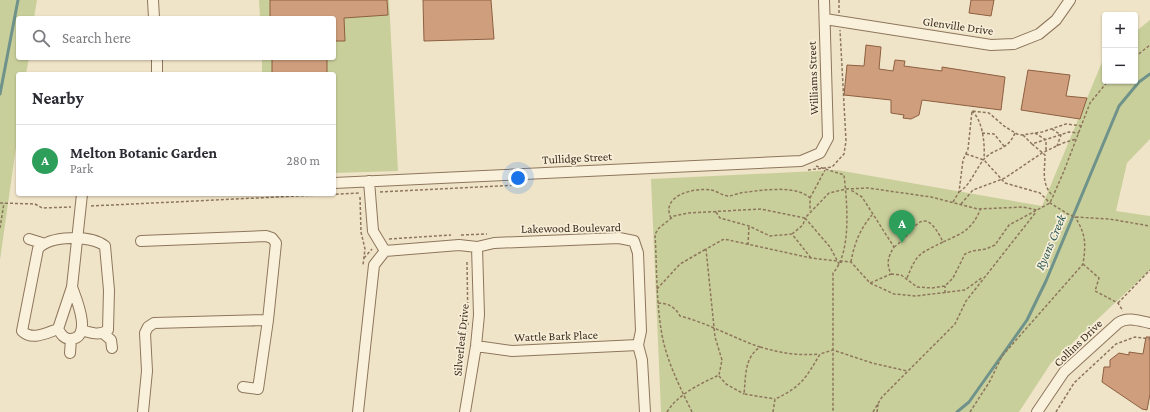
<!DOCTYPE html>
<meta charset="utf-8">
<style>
body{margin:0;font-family:"Crimson Pro",serif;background:#f2f2f3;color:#2b2b33}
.controls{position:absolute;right:12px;top:12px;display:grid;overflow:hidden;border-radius:4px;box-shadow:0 1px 3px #0004}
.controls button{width:36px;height:36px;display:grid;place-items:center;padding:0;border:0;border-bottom:1px solid #e1e1e2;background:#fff;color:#2b2b33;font:20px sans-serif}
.you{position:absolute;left:518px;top:178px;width:14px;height:14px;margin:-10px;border:3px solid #fff;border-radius:50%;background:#1a73e8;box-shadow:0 0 0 6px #1a73e833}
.badge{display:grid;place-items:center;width:26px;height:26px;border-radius:50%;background:#db2777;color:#fff;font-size:13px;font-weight:700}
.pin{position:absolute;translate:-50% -33px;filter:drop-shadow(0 1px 2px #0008)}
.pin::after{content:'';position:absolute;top:21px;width:14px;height:12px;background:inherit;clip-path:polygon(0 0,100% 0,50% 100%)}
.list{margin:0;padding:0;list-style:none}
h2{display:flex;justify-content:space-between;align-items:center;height:52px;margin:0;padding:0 16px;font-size:17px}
h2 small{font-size:13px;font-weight:400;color:#7c7c81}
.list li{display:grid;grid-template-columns:26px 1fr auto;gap:12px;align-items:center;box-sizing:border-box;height:72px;padding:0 16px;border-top:1px solid #e1e1e2}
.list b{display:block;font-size:15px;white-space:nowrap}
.list p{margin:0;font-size:13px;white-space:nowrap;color:#7c7c81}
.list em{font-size:13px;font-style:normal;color:#7c7c81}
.icon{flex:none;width:22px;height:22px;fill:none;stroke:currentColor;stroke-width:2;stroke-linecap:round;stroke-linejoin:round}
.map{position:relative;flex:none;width:1150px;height:412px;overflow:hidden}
.search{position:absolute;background:#fff;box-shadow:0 1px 3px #0004;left:16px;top:16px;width:320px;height:44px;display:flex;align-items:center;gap:10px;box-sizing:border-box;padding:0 14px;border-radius:4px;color:#7c7c81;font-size:15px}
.panel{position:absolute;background:#fff;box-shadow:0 1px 3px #0004;left:16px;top:72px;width:320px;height:124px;border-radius:4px}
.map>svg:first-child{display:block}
.green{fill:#c9cf9b}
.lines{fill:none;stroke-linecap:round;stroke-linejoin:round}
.stream{stroke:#6f938a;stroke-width:3}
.building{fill:#cf9f7d;stroke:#8d5f41}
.minor-casing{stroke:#8d765c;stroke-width:12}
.path{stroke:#8d765c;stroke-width:1.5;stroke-dasharray:3 2;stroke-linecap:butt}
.minor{stroke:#faf1dc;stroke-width:10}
.labels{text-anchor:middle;stroke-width:3.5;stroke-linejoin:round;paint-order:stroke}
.street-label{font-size:12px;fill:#3d2e20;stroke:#f7eed8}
.water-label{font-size:13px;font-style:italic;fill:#2f5d5a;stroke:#f7eed8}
</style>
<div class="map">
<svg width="1150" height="412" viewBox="0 0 1150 412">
<rect width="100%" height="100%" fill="#f0e4c8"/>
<path class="green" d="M0 0H37L34 18H18V58H29L26 74H18V133L0 260Z
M259 0H389L398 171 334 173V74H262V58H334V18H260Z
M1150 20V139L1127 163 1116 211 1150 216V270L1051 363 1019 412H661L651 179 837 170 1042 206 1105 55V81H1135V32Z"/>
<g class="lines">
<path class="stream" d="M0 94 18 0
M957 412 969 402 1027 320 1046 281 1119 106 1139 82 1150 74"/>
</g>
<path class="building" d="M270 0H387L388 15 344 18 345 41H334V18H270Z
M423 0H491L494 39 424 41Z
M971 0H994L991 16 969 13Z
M866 45 881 47 879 69 893 71 895 60 905 61 904 66 942 71V67L1005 77 1001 110 922 100 919 115 911 119 903 118 904 115 891 113V100L844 95 847 65 864 66Z
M272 58H327V74H272Z
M1028 70 1070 75 1066 96 1087 98 1080 119 1021 110Z
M1146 337H1150V394L1147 410 1142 409 1102 382 1104 367H1110V360L1119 353 1129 355V352L1143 354Z"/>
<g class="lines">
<g class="minor-casing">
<path id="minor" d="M153 0 154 18
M825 19 991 45 1014 44 1039 34 1056 20 1070 0
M157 58V74
M369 181 373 231 385 251
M334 183 801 161 820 153 828 138 824 0
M29 239 42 243
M141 241 266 236 272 238 276 243 268 320 154 323 148 327 145 333 147 371 143 412
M72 287C76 298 94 340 69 339 63 338 61 334 58 329L72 287 82 194
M58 329C46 333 32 341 22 331L38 249C50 235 91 235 105 246L109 290 108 330C100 336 91 333 82 330
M103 333 111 340 112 348
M476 346 512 351 638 345
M70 353 71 339
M243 387 258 389 268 320
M358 412 374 265 385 251 459 245 477 247 494 243 619 238 634 241 638 253 641 331 638 345 642 360 645 412
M465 412 476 346 479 315 477 247
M1037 412 1064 372 1118 323C1127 316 1140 321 1150 323"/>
</g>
<path class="path" d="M839 0V13
M1135 57 1150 45
M972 111C983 121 985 144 984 158
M1052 129 1061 135 1057 146
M982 133 994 134 1004 146
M1035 133 1046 140V151
M1023 135 1032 144 1069 132 1079 133
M1032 144 1045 155C1045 170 1041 183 1052 195
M966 154 984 160 1005 183 1040 193 1050 203 1068 214 1075 217 1109 219 1150 226
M816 166 844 175C847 202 852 252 833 273V412
M808 170 832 167 844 154 846 141 840 30
M380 192 518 185
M959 192C972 184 976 167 986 157 996 148 1008 150 1015 133
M360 197 361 232 365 249 363 265
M810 198 825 170
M953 202 959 192 963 160 968 149 972 111 989 113 1004 126 1017 134 1022 135 1042 132 1066 124 1082 126
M0 203 35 204 42 208 71 207
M961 204 973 190 1005 178 1042 153 1063 143 1076 139
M91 206 360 193
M716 212 720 218 749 226 770 236 792 234 811 258
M671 218C660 196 694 187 711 190 717 191 723 196 729 196 735 195 741 192 747 192 765 190 796 185 810 198V211
M805 218 830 247 839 264
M0 228 4 203
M792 234 803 225 805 218
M461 235 487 234
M389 239 451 235
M748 245 749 226
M894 247C915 233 922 199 943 242 963 233 972 230 981 208
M364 258 372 249
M467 262 468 327
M851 262C854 244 860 229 872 215
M841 263 842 261 851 262 870 283 891 274C886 263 888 257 894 247L862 197 851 190
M1083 264 1099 278 1095 291 1118 303 1123 311
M891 274 901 275 917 287 932 288 945 286 953 278 965 254 972 251 986 249 995 245 1009 225 1050 203 1064 171 1090 103 1108 81
M907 278C917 253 919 254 943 242
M870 283 894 294 916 296 965 290 983 277
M657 289 680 264 706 249
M945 293V286
M658 303C668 303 675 307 680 316 708 323 733 338 760 347 744 358 746 376 744 394L775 399
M1118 303 1150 270
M760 347C781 353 798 356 819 354
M464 352 467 327
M719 376 726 384 744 394
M667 412C678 394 700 384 719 375L722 360 715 337 706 249 724 239 811 258 837 261
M692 412C680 387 667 362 662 335 656 302 657 267 655 234L659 228 674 216 688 213 761 209 805 218 829 193 846 189 868 188 931 197 978 209 1023 207 1037 210
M773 412 775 399C801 387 806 378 820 354L833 350 872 363 907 371
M873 412 882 397 955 324 966 301 1036 212
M877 412 878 404
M970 412 990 381 1002 356 1083 264C1086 244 1086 234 1075 217
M1056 412 1074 383 1116 344 1135 337 1150 339"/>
<use href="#minor" class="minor"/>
</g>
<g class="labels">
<g class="street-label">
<text transform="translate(958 26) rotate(8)" y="4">Glenville Drive</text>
<text transform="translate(813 78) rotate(-92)" y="4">Williams Street</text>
<text transform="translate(577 158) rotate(-3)" y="4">Tullidge Street</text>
<text transform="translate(571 228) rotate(-1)" y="4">Lakewood Boulevard</text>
<text transform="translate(556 336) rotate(-2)" y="4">Wattle Bark Place</text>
<text transform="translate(461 340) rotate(-84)" y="4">Silverleaf Drive</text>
<text transform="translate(1078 343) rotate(-44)" y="4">Collins Drive</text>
</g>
<g class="water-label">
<text transform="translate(1050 242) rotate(-67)" y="5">Ryans Creek</text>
</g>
</g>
</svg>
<div class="controls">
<button>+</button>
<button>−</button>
</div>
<div class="you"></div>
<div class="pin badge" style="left:902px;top:243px;background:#2e9e5b">A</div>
<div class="search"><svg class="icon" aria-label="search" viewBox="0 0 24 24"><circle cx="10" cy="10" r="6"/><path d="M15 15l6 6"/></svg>Search here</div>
<section class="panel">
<h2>Nearby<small></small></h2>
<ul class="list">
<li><span class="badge" style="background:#2e9e5b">A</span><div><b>Melton Botanic Garden</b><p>Park</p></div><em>280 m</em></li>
</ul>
</section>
</div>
